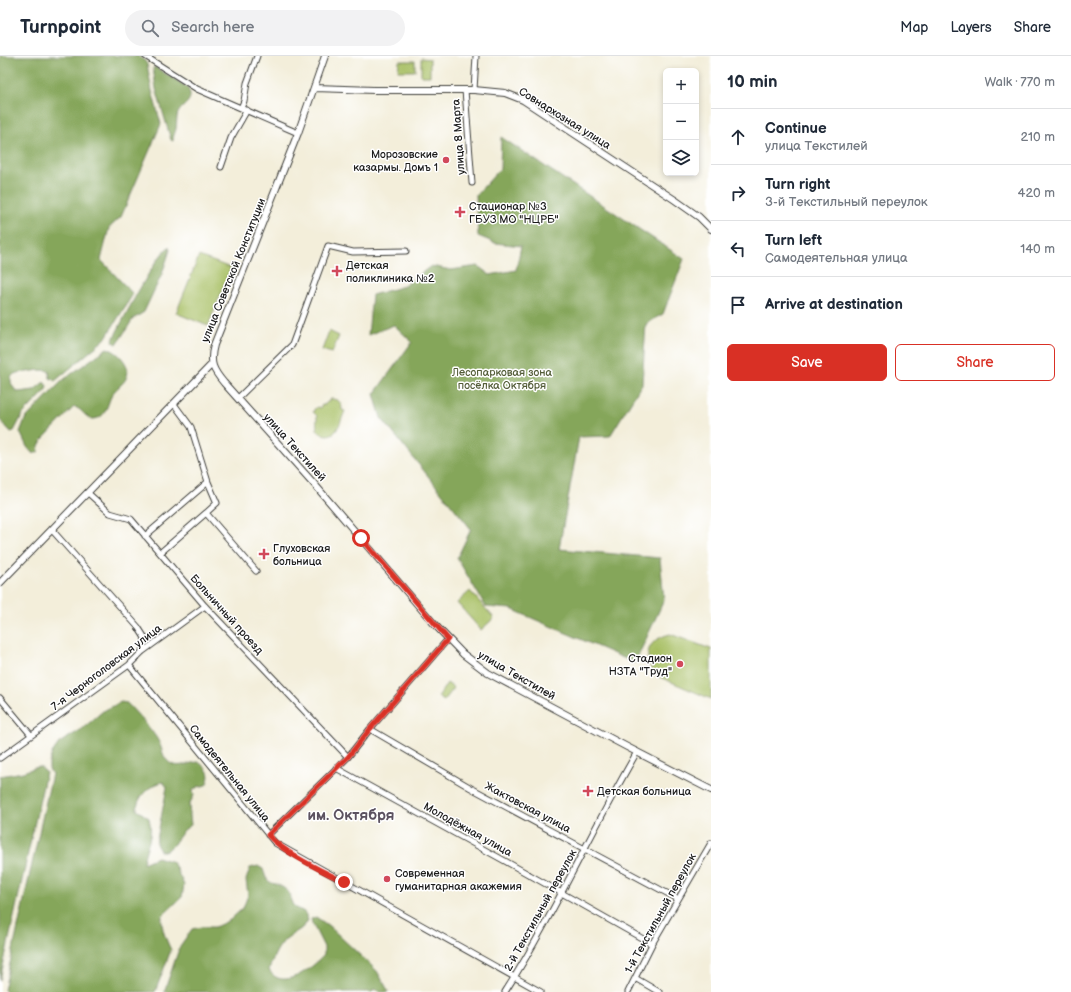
<!DOCTYPE html>
<meta charset="utf-8">
<style>
body{margin:0;font-family:"Balsamiq Sans",sans-serif;background:#f2f2f3;color:#1f2937}
.controls{position:absolute;right:12px;top:12px;display:grid;overflow:hidden;border-radius:6px;box-shadow:0 2px 6px #0003}
.controls button{width:36px;height:36px;display:grid;place-items:center;padding:0;border:0;border-bottom:1px solid #e0e1e3;background:#fff;color:#1f2937;font:20px sans-serif}
.stop{position:absolute;width:12px;height:12px;margin:-9px;border:3px solid #d93025;border-radius:50%;background:#fff}
.stop.end{background:#d93025;border-color:#fff;box-shadow:0 1px 4px #0008}
.list{margin:0;padding:0;list-style:none}
h2{display:flex;justify-content:space-between;align-items:center;height:52px;margin:0;padding:0 16px;font-size:17px}
h2 small{font-size:13px;font-weight:400;color:#747a83}
.list li{display:grid;grid-template-columns:26px 1fr auto;gap:12px;align-items:center;box-sizing:border-box;height:56px;padding:0 16px;border-top:1px solid #e0e1e3}
.list b{display:block;font-size:15px;white-space:nowrap}
.list p{margin:0;font-size:13px;white-space:nowrap;color:#747a83}
.list em{font-size:13px;font-style:normal;color:#747a83}
.actions{display:flex;gap:8px;padding:12px 16px}
.actions a{flex:1;padding:9px 0;border:1px solid #d93025;border-radius:6px;text-align:center;font-size:14px;color:#d93025}
.actions .main{background:#d93025;color:#fff}
.icon{flex:none;width:22px;height:22px;fill:none;stroke:currentColor;stroke-width:2;stroke-linecap:round;stroke-linejoin:round}
.map{position:relative;flex:none;width:711px;height:936px;overflow:hidden}
header{display:flex;align-items:center;gap:24px;box-sizing:border-box;height:56px;padding:0 20px;background:#fff;border-bottom:1px solid #e0e1e3}
header strong{font-size:19px}
nav{display:flex;gap:22px;margin-inline-start:auto;font-size:14px}
.search{width:280px;height:36px;background:#f2f2f3;display:flex;align-items:center;gap:10px;box-sizing:border-box;padding:0 14px;border-radius:22px;color:#747a83;font-size:15px}
main{display:flex}
aside{flex:1;background:#fff}
.map>svg:first-child{display:block}
.green{fill:#a7bf64;stroke:#626e40}
.forest{fill:#85a65a;stroke:#50613b}
.lines{fill:none;stroke-linecap:round;stroke-linejoin:round}
.minor-casing{stroke:#3c3c38;stroke-width:7}
.tertiary-casing{stroke:#3c3c38;stroke-width:8}
.minor{stroke:#fff;stroke-width:5}
.tertiary{stroke:#fff;stroke-width:6}
.route{stroke:#d93025;stroke-width:5}
.poi-dot{fill:#d1495b;stroke:#fff;stroke-width:1.5}
.labels{text-anchor:middle;stroke-width:3;stroke-linejoin:round;paint-order:stroke}
.street-label{font-size:11px;fill:#1c1c1c;stroke:#fff}
.poi-label{font-size:11px;fill:#1c1c1c;stroke:#fff;text-anchor:start}
.park-label{font-size:11px;fill:#545d39;stroke:#fff}
.district-label{font-size:15px;font-weight:bold;fill:#5c5261;stroke:#fff}
</style>
<header>
<strong>Turnpoint</strong>
<div class="search"><svg class="icon" aria-label="search" viewBox="0 0 24 24"><circle cx="10" cy="10" r="6"/><path d="M15 15l6 6"/></svg>Search here</div>
<nav><a>Map</a><a>Layers</a><a>Share</a></nav>
</header>
<main>
<div class="map">
<svg width="711" height="936" viewBox="0 0 711 936">
<rect width="100%" height="100%" fill="#fff"/>
<filter id="ink" filterUnits="userSpaceOnUse"><feTurbulence type="fractalNoise" baseFrequency=".025" numOctaves="2"/><feDisplacementMap in="SourceGraphic" scale="8" xChannelSelector="R" yChannelSelector="G"/><feConvolveMatrix kernelMatrix="1 2 1 2 8 2 1 2 1" color-interpolation-filters="sRGB"/></filter>
<filter id="wash" filterUnits="userSpaceOnUse"><feTurbulence type="fractalNoise" baseFrequency=".012" numOctaves="4" result="noise"/><feDisplacementMap in="SourceGraphic" scale="16" xChannelSelector="R" yChannelSelector="G"/><feGaussianBlur stdDeviation="0.9" result="paint"/><feColorMatrix in="noise" values="0 0 0 0 0 0 0 0 0 0 0 0 0 0 0 0 0 1.4 0 .05"/><feComposite in="paint" operator="in"/></filter>
<g filter="url(#wash)">
<rect width="100%" height="100%" fill="#f3eeda"/>
<path class="green" d="M421 2 430 3V20H421Z
M399 5H415V15H398Z
M199 200 231 212 208 270 176 257Z
M329 275 339 280 332 297 322 294Z
M331 343C338 343 342 346 342 354L345 355C342 362 340 369 336 375 331 381 320 380 317 373 316 369 317 365 317 360L313 356 315 352 318 351 320 352 322 349H324Z
M470 535 494 562 481 574 457 547Z
M670 578 711 593V643L655 619C642 599 647 584 670 578Z
M447 627 454 632 444 645 438 641Z"/>
<path class="forest" d="M0 0H138L144 4 147 8 152 35 161 68 121 161 109 172 101 204 133 238 105 283 55 325 50 322 49 315C40 313 35 315 27 316 24 317 20 316 17 317 6 320 12 332 18 336L34 334 44 326 47 330 45 336 23 358 14 375 11 376 0 364Z
M155 11 187 31C196 45 183 48 178 57 176 63 177 67 176 73 175 77 173 80 173 85L171 84 156 33 153 12Z
M501 81 684 203 663 258 646 268 642 328 610 380 579 381 559 493 660 502 664 544 635 607 511 553 486 551 457 502 471 473 381 362 374 338 412 286 394 269 368 279 372 239 404 230 431 210 451 214 478 210 490 219 516 214 521 190 495 187 478 180 476 139 500 113Z
M169 191 170 194 162 218 144 256 133 263 117 288 112 286C119 270 157 197 169 191Z
M107 292C117 295 131 308 127 320 125 328 115 332 112 339 107 347 107 362 94 363 85 363 82 352 74 351L42 384 39 390 38 396 33 398 27 391 20 376 25 363 63 324Z
M121 646 127 647C137 658 152 673 159 686 163 695 163 705 174 709 182 711 191 706 199 706 208 714 212 718 206 729L198 731 193 734 194 739 189 749 191 769 184 774 174 788 167 795H160L156 788 167 731 163 726C150 729 137 740 137 754L149 762C154 783 146 788 143 807L157 801 173 806 184 829 182 841 162 860C161 873 166 883 171 894L155 936H6L4 934 52 718 49 713V707L52 697 59 687 82 673 103 655Z
M40 711 46 716 0 924V720L23 716 34 712Z
M258 810 263 813C269 833 272 823 285 833 292 838 289 843 293 849 296 853 300 853 304 856 306 858 307 862 308 864 303 874 296 875 287 882 277 891 273 902 269 914 282 936 311 913 324 899V891L312 867 311 863 316 861 329 870 377 915 389 936H380L374 933 372 936H164L180 890 192 873 201 871H215L230 864 243 852 248 839 246 824 250 812Z"/>
</g>
<g filter="url(#ink)">
<g class="lines">
<g class="minor-casing">
<path id="minor" d="M145 0 197 33 298 77
M465 34 472 127
M474 34 476 0
M241 52 244 45 247 27 257 0
M221 111 231 82 247 54
M238 342 292 289 328 190 353 196 406 195
M88 437 110 457 131 463 205 550 348 701
M206 457 217 447 208 426
M52 474 138 571 145 582 142 596
M145 480 208 426 191 371 174 348
M160 497 206 457 256 515
M129 609 275 787 541 936
M0 642 31 679
M370 673 471 732 678 843
M0 702 129 609 142 596 205 550
M336 712 505 805 652 888
M268 779 348 701 370 673 448 583
M635 922 659 936
M505 936C554 859 591 775 637 696
M628 936 652 888 711 787"/>
</g>
<g class="tertiary-casing">
<path id="tertiary" d="M325 0 298 77 214 289C209 307 213 314 224 327L315 429 436 570 463 598 488 617 627 691 711 734
M315 32 374 34H474L505 37 523 44 675 144 699 161 711 173
M0 527 212 308"/>
</g>
<use href="#minor" class="minor"/>
<use href="#tertiary" class="tertiary"/>
</g>
</g>
<g class="lines" filter="url(#ink)">
<path class="route" d="M344 826C321 814 285 798 268 779L348 701 370 673 448 583 361 482"/>
</g>
<g class="poi-dot">
<circle cx="446" cy="104" r="4"/>
<path d="M458 150h4v4h4v4h-4v4h-4v-4h-4v-4h4z"/>
<path d="M335 209h4v4h4v4h-4v4h-4v-4h-4v-4h4z"/>
<path d="M262 492h4v4h4v4h-4v4h-4v-4h-4v-4h4z"/>
<circle cx="680" cy="608" r="4"/>
<path d="M586 729h4v4h4v4h-4v4h-4v-4h-4v-4h4z"/>
<circle cx="387" cy="823" r="4"/>
</g>
<g class="labels">
<g class="street-label">
<text transform="translate(565 62) rotate(32)" y="4">Совнархозная улица</text>
<text transform="translate(458 81) rotate(-94)" y="4">улица 8 Марта</text>
<text transform="translate(233 214) rotate(-68)" y="4">улица Советской Конституции</text>
<text transform="translate(295 391) rotate(48)" y="4">улица Текстилей</text>
<text transform="translate(227 558) rotate(48)" y="4">Больничный проезд</text>
<text transform="translate(106 611) rotate(-37)" y="4">7-я Черноголовская улица</text>
<text transform="translate(517 619) rotate(30)" y="4">улица Текстилей</text>
<text transform="translate(230 717) rotate(51)" y="4">Самодеятельная улица</text>
<text transform="translate(528 751) rotate(28)" y="4">Жактовская улица</text>
<text transform="translate(468 773) rotate(29)" y="4">Молодёжная улица</text>
<text transform="translate(540 854) rotate(-61)" y="4">2-й Текстильный переулок</text>
<text transform="translate(660 857) rotate(-61)" y="4">1-й Текстильный переулок</text>
</g>
<g class="poi-label">
<text x="438" y="102" text-anchor="end">Морозовские<tspan x="438" dy="13">казармы. Домъ 1</tspan></text>
<text x="469" y="154">Стационар №3<tspan x="469" dy="13">ГБУЗ МО "НЦРБ"</tspan></text>
<text x="346" y="213">Детская<tspan x="346" dy="13">поликлиника №2</tspan></text>
<text x="273" y="496">Глуховская<tspan x="273" dy="13">больница</tspan></text>
<text x="672" y="606" text-anchor="end">Стадион<tspan x="672" dy="13">НЗТА "Труд"</tspan></text>
<text x="597" y="739">Детская больница</text>
<text x="395" y="821">Современная<tspan x="395" dy="13">гуманитарная акажемия</tspan></text>
</g>
<g class="park-label">
<text x="502" y="320">Лесопарковая зона<tspan x="502" dy="13">посёлка Октября</tspan></text>
</g>
<g class="district-label">
<text x="351" y="764">им. Октября</text>
</g>
</g>
</svg>
<div class="controls">
<button>+</button>
<button>−</button>
<button><svg class="icon" aria-label="layers" viewBox="0 0 24 24"><path d="M12 4l9 5-9 5-9-5zM3 14l9 5 9-5"/></svg></button>
</div>
<div class="stop" style="left:361px;top:482px"></div>
<div class="stop end" style="left:344px;top:826px"></div>
</div>
<aside>
<h2>10 min<small>Walk · 770 m</small></h2>
<ul class="list">
<li><svg class="icon" aria-label="ahead" viewBox="0 0 24 24"><path d="M12 20V5M6 11l6-6 6 6"/></svg><div><b>Continue</b><p>улица Текстилей</p></div><em>210 m</em></li>
<li><svg class="icon" aria-label="right" viewBox="0 0 24 24"><path d="M7 20v-9h11M14 6l5 5-5 5"/></svg><div><b>Turn right</b><p>3-й Текстильный переулок</p></div><em>420 m</em></li>
<li><svg class="icon" aria-label="left" viewBox="0 0 24 24"><path d="M17 20v-9H6M10 6l-5 5 5 5"/></svg><div><b>Turn left</b><p>Самодеятельная улица</p></div><em>140 m</em></li>
<li><svg class="icon" aria-label="arrive" viewBox="0 0 24 24"><path d="M6 21V4h12l-3 4 3 4H6"/></svg><div><b>Arrive at destination</b></div></li>
</ul>
<div class="actions"><a class="main">Save</a><a>Share</a></div>
</aside>
</main>
